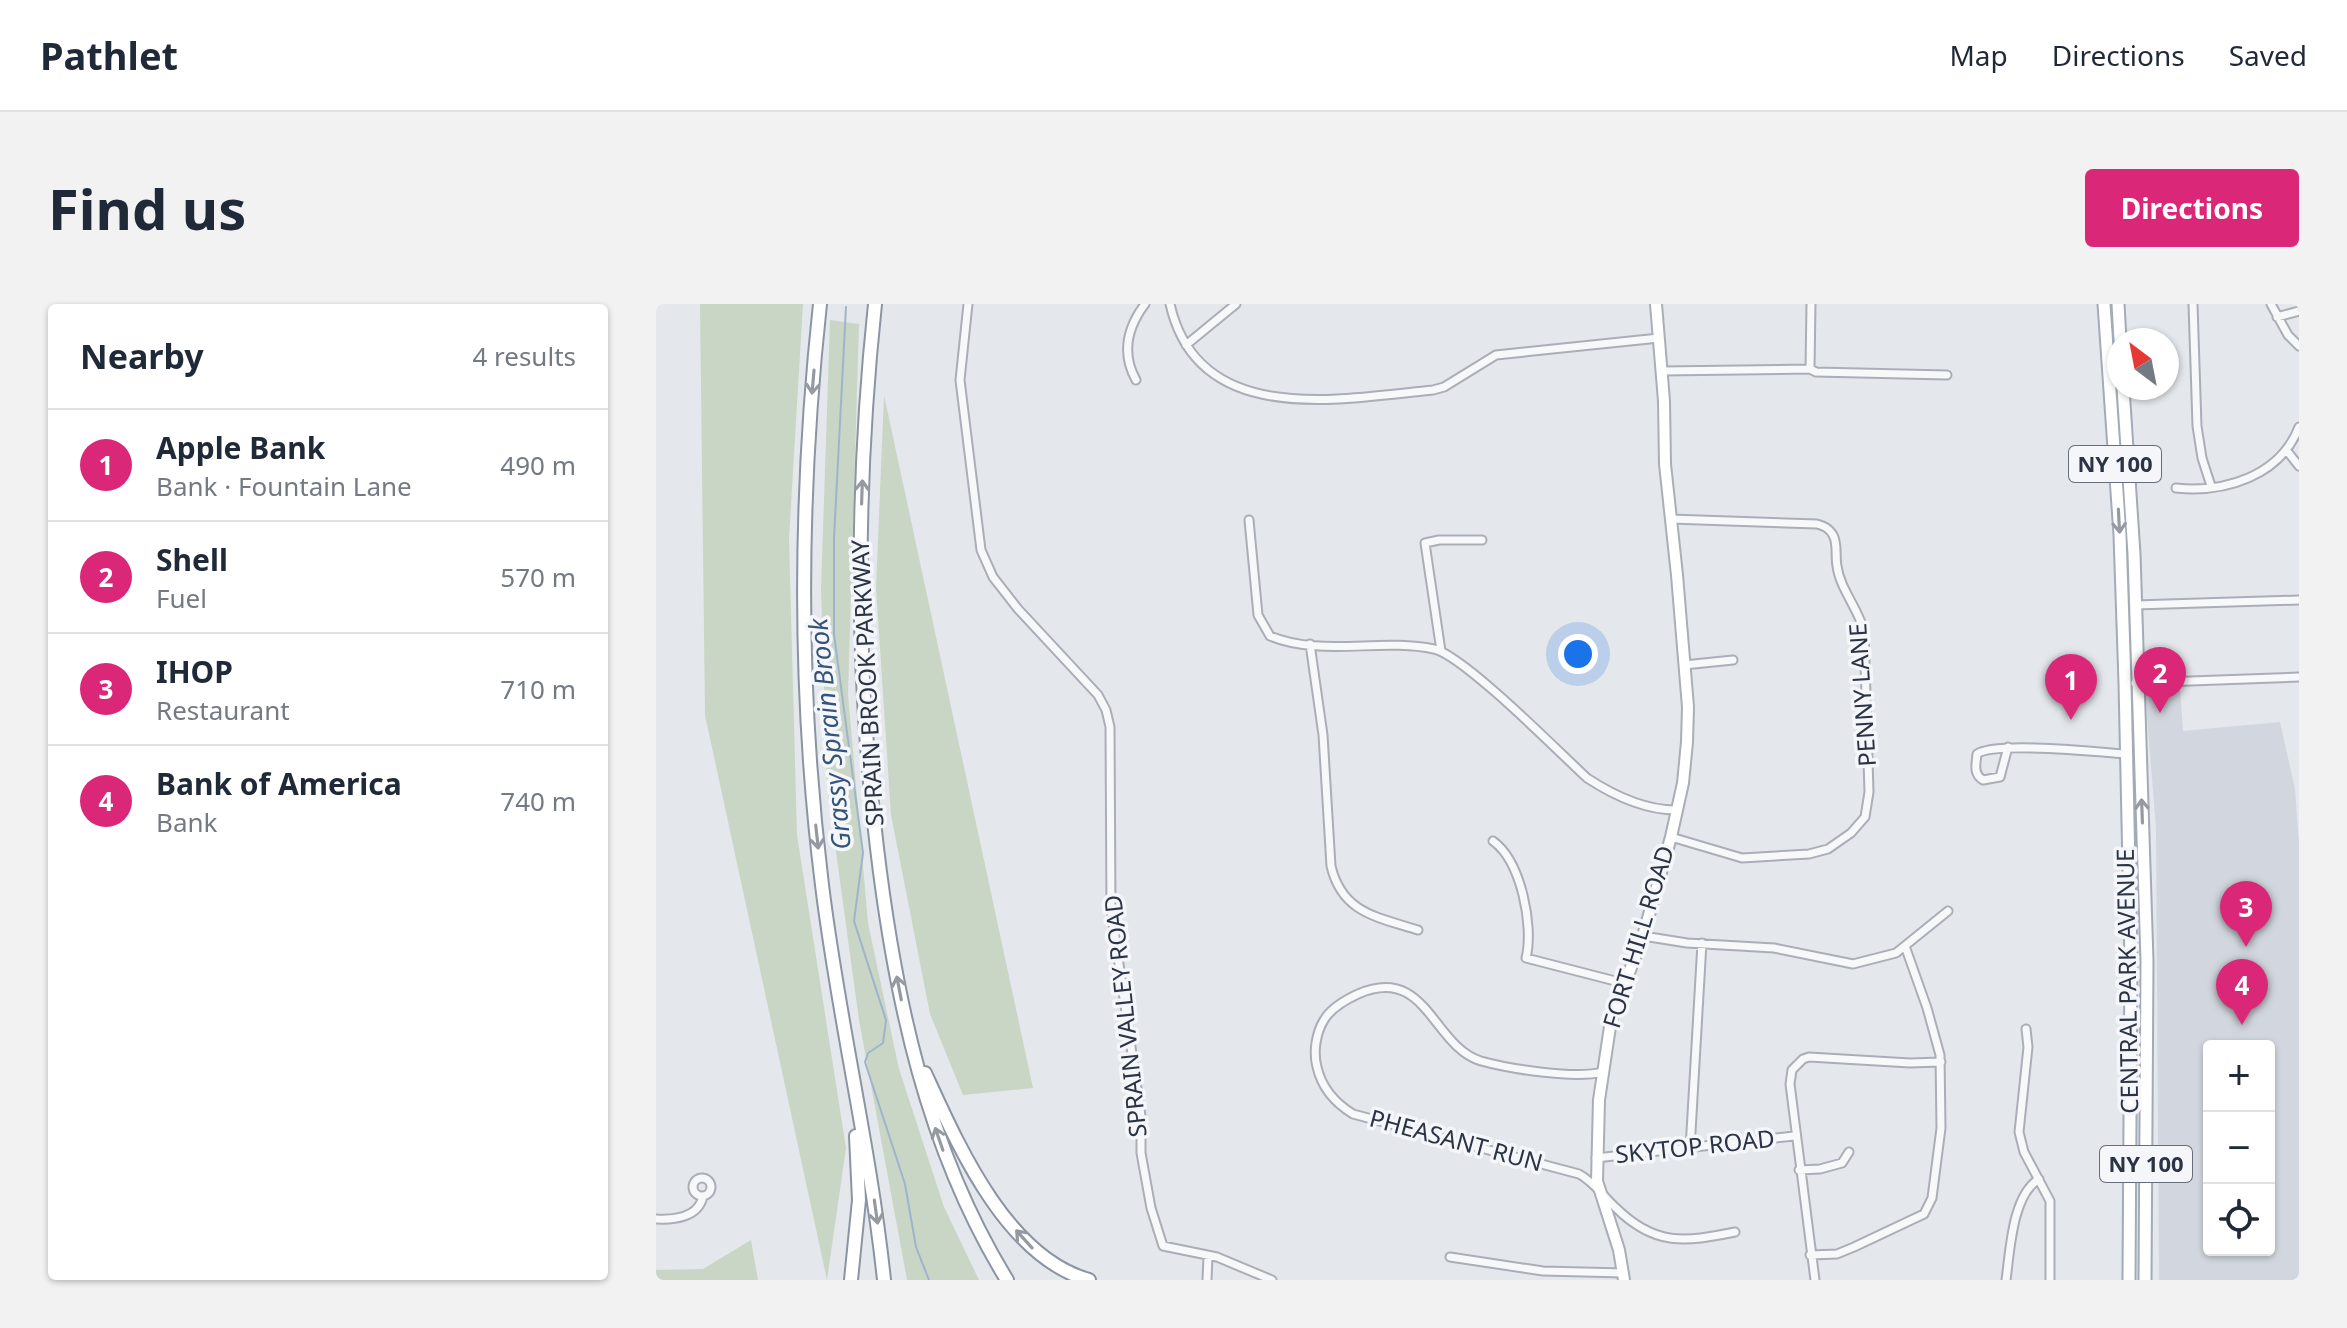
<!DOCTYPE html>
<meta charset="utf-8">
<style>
body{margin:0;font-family:"Noto Sans",sans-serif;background:#f2f2f3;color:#1f2937}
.controls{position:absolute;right:24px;bottom:24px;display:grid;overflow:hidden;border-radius:8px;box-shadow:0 2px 6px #0004}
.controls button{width:72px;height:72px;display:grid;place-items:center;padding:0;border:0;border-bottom:2px solid #e0e1e3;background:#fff;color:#1f2937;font:40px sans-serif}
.compass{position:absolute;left:1451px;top:24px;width:72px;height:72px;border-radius:50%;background:#fff;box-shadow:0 2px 6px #0004;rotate:328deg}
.you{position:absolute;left:922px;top:350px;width:28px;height:28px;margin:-20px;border:6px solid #fff;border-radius:50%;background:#1a73e8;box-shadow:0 0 0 12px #1a73e833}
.badge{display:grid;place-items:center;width:52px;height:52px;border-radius:50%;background:#db2777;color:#fff;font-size:26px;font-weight:700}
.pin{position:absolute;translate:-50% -66px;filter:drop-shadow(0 2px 4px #0008)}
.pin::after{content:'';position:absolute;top:42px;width:28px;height:24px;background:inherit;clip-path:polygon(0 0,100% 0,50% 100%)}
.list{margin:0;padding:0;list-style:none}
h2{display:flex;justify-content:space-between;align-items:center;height:104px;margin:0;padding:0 32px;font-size:34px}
h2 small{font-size:26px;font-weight:400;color:#747a83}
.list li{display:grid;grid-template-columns:52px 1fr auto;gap:24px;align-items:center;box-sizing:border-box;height:112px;padding:0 32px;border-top:2px solid #e0e1e3}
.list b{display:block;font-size:30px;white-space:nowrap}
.list p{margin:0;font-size:26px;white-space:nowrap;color:#747a83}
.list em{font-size:26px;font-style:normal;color:#747a83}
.icon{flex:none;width:44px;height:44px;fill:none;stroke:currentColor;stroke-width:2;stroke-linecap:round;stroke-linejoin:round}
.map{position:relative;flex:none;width:1643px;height:976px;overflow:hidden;border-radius:8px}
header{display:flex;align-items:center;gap:48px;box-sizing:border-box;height:112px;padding:0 40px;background:#fff;border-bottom:2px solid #e0e1e3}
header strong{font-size:38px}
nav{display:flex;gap:44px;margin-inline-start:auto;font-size:28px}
.intro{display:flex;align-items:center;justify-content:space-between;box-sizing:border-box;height:192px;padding:0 48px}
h1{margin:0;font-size:56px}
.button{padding:20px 36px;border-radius:8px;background:#db2777;color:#fff;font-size:28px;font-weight:700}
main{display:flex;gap:48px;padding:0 48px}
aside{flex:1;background:#fff;border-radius:8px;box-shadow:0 2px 6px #0004}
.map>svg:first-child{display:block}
.built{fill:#d2d6de;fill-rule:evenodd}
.green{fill:#c9d6c5}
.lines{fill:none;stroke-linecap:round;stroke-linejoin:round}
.stream{stroke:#9fb4cc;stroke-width:2}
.street-casing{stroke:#a9aeb7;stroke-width:11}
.secondary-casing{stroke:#a9aeb7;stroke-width:14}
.primary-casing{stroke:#a3abb8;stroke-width:15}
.highway-casing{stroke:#8b94a3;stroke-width:16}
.street{stroke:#f7f8fa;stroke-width:7}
.secondary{stroke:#fff;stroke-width:10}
.primary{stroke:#fff;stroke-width:11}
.highway{stroke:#fff;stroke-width:12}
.oneway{stroke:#959aa2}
.labels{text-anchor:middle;stroke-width:7;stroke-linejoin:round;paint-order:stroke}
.shield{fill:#f4f6f9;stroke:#676e7b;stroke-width:2}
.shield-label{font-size:22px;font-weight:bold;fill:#2b3445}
.street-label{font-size:24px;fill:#2b3445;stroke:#f4f6f9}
.water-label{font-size:26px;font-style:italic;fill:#34527a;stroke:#f4f6f9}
</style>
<header>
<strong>Pathlet</strong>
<nav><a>Map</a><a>Directions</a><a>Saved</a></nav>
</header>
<div class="intro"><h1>Find us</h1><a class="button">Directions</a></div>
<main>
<aside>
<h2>Nearby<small>4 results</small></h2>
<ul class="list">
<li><span class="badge">1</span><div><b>Apple Bank</b><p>Bank · Fountain Lane</p></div><em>490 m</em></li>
<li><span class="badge">2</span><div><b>Shell</b><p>Fuel</p></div><em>570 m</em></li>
<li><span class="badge">3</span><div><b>IHOP</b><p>Restaurant</p></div><em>710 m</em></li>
<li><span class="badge">4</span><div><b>Bank of America</b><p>Bank</p></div><em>740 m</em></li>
</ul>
</aside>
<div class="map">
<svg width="1643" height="976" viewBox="0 0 1643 976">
<rect width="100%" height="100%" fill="#e4e7ec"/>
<path class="built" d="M1524 384 1527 427 1624 418 1639 485 1643 540V976H1503L1500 524 1489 387ZM1553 742H1613V946H1553Z"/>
<path class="green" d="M44 0H147L133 235 141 531 190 844 171 976 49 411Z
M174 16 203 20 192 390 212 619 243 765 288 903 323 976H251L203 716 171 482 165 285Z
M228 91 377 784 307 791 274 710 235 511 220 284Z
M95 936 102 976H0V966L47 965Z"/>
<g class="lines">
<path class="stream" d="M190 3 178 234V330L207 549 198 617 230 716 227 739 212 749 209 758 249 880 260 943 273 976"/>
<g class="street-casing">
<path id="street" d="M312 0 304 76 325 246 337 273 362 305 442 391 450 406 454 423 455 605 485 812V849L495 904 507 942 561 953 616 976
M514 0C542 124 683 95 777 86L788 83 840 51 1003 34
M1537 0 1541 122 1546 154 1555 182
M1615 0 1632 31 1643 42
M1621 13 1643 7
M530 41 580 0
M1154 65 1155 0
M1006 67 1154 65 1160 68 1291 71
M480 76C465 49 471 24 489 0
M1631 147 1643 162
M1520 184C1569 189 1624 172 1643 123
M1014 215 1161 220C1168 222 1173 224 1177 231 1182 240 1179 252 1181 262 1184 285 1202 304 1208 327L1213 488 1209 513 1195 529 1172 545 1153 550 1086 554 1015 533
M593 216 602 311 614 332C664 353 725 334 778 345 807 351 903 448 931 474 957 491 987 506 1020 506
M1479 301 1643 296
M654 340 667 431 675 562C686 609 721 613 762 626
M785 347 769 239 783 236H826
M1028 361 1077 356
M1479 379 1643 373
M1352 443 1344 473 1327 476C1317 470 1320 460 1321 450 1338 437 1442 448 1469 450
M837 537C865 557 878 622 870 654L967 679
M987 632 1031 639 1118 644 1197 660 1240 649 1292 607
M1370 725 1372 743 1363 828 1368 848 1394 897V976
M947 768C918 775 854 765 825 757 776 742 771 660 702 690 689 696 675 704 668 716 660 729 657 748 661 763 666 785 679 799 697 810L923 870C938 878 947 892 959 903 999 943 1029 938 1079 928
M1034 845 1046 639
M940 854 1138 832
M1143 866 1164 865 1186 859 1193 848
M37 883a9 9 0 1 1 18 0a9 9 0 1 1-18 0Z
M0 915C19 916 43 913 47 892
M1154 951 1181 950 1198 943 1268 910 1276 894 1285 824 1284 751 1271 704 1249 642
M794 953 887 967 968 969
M551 976 552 952
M1159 976 1134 780 1136 766 1147 755 1153 753 1254 759 1285 758
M1350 976C1354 948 1356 891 1383 875"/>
</g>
<g class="secondary-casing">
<path id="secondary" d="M968 976 963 946 941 877 943 796 955 716 987 632 1015 533 1027 479 1031 438 1032 403 1021 271 1009 160 1008 97 1000 0"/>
</g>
<g class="primary-casing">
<path id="primary" d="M1448 0 1464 231 1469 379 1475 655 1473 976
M1462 0 1464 36
M1467 84 1478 250 1491 657 1489 976"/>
</g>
<g class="highway-casing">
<path id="highway" d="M164 0C143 193 142 388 166 581 182 713 214 843 228 976
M219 0C200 180 199 364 221 544 239 695 271 846 351 976
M269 769C302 841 350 953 433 976
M195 976 203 896 200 832"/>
</g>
<use href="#street" class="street"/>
<use href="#secondary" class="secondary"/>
<use href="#primary" class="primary"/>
<use href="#highway" class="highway"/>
</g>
<defs><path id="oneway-shaft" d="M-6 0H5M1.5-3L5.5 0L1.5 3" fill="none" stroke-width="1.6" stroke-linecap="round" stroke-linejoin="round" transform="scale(2)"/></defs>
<g class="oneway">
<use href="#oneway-shaft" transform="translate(157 78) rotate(95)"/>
<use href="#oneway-shaft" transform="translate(206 188) rotate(-88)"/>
<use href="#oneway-shaft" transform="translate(1463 217) rotate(87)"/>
<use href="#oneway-shaft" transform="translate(1486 507) rotate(-92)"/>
<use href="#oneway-shaft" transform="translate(161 533) rotate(84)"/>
<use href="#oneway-shaft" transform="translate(243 684) rotate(-101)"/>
<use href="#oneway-shaft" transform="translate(283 835) rotate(-109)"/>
<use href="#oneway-shaft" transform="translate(220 908) rotate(82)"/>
<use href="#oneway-shaft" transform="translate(368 935) rotate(-132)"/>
</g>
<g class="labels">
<g class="shield">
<rect x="1413" y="142" width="92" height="36" rx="6"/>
<rect x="1444" y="842" width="92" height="36" rx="6"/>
</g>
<g class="shield-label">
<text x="1459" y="168">NY 100</text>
<text x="1490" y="868">NY 100</text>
</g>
<g class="street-label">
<text transform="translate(212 379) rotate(-93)" y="8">SPRAIN BROOK PARKWAY</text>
<text transform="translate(1207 391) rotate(-94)" y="8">PENNY LANE</text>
<text transform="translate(983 633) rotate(-73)" y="8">FORT HILL ROAD</text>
<text transform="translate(1472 677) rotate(-91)" y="8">CENTRAL PARK AVENUE</text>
<text transform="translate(470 712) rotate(-96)" y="8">SPRAIN VALLEY ROAD</text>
<text transform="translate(800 837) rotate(15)" y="8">PHEASANT RUN</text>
<text transform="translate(1039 843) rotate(-6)" y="8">SKYTOP ROAD</text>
</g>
<g class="water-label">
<text transform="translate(174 430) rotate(-96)" y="9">Grassy Sprain Brook</text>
</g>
</g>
</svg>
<div class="controls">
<button>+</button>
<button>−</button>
<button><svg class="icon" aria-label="locate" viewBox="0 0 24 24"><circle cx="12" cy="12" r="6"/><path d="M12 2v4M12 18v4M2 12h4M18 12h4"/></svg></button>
</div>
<svg class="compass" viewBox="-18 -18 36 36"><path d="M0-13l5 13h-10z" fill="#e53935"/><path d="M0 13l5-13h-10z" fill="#747a83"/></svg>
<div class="you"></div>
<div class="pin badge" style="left:1415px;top:416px">1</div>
<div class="pin badge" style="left:1504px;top:409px">2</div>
<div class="pin badge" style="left:1590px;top:643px">3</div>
<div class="pin badge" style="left:1586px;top:721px">4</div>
</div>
</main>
